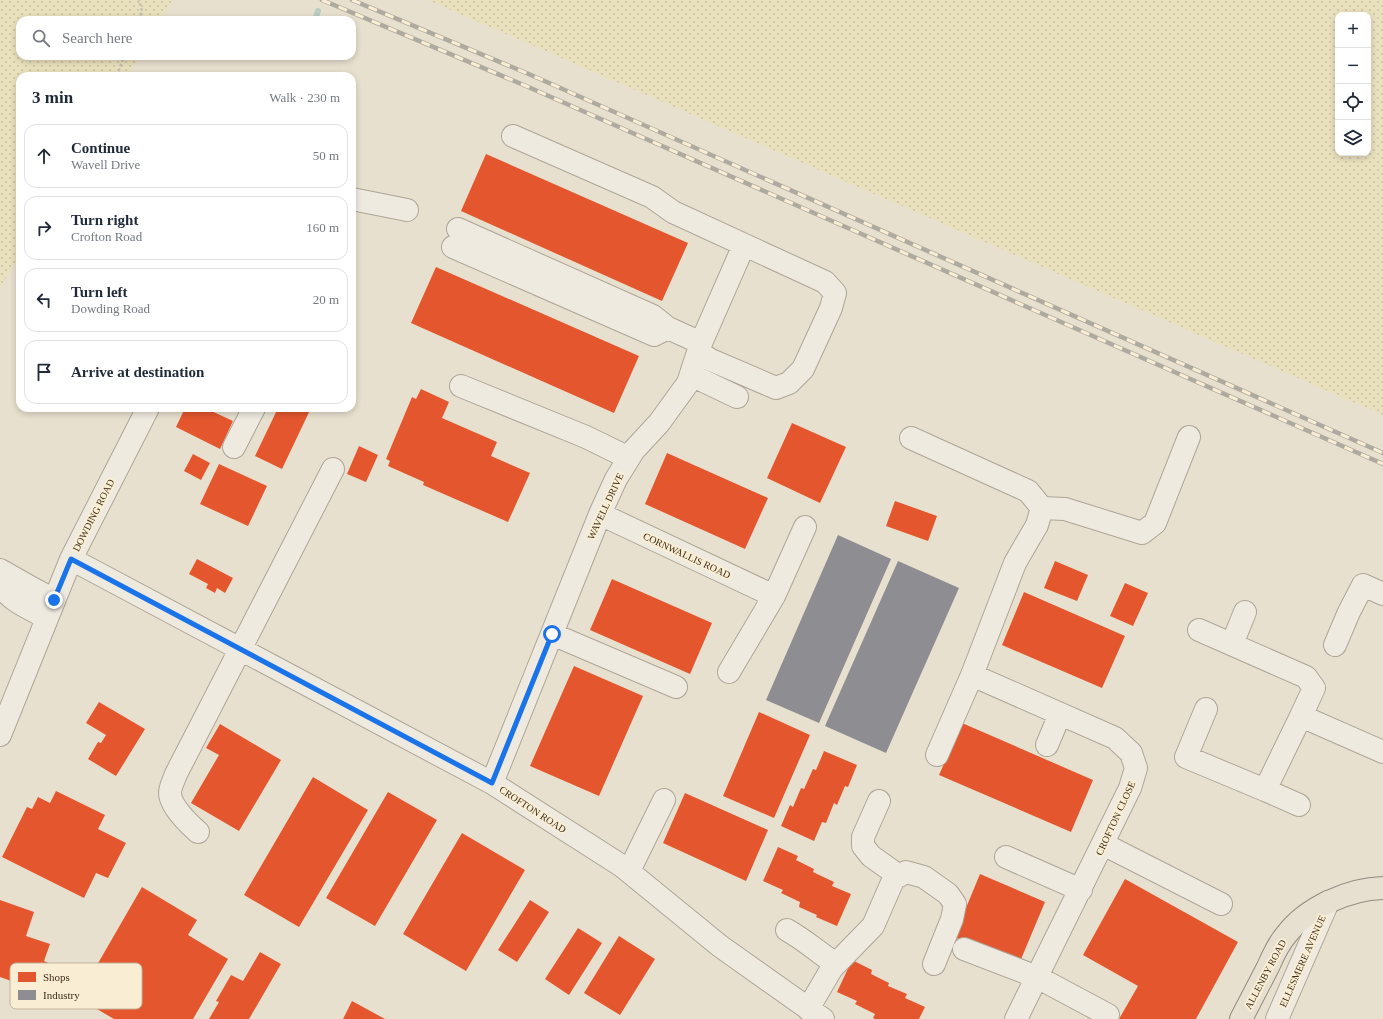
<!DOCTYPE html>
<meta charset="utf-8">
<style>
body{margin:0;font-family:Georgia,serif;background:#f2f2f3;color:#1f2937}
.controls{position:absolute;right:12px;top:12px;display:grid;overflow:hidden;border-radius:8px;box-shadow:0 2px 6px #0003}
.controls button{width:36px;height:36px;display:grid;place-items:center;padding:0;border:0;border-bottom:1px solid #e0e1e3;background:#fff;color:#1f2937;font:20px sans-serif}
.stop{position:absolute;width:12px;height:12px;margin:-9px;border:3px solid #1a73e8;border-radius:50%;background:#fff}
.stop.end{background:#1a73e8;border-color:#fff;box-shadow:0 1px 4px #0008}
.list{margin:0;padding:0;list-style:none}
h2{display:flex;justify-content:space-between;align-items:center;height:52px;margin:0;padding:0 16px;font-size:17px}
h2 small{font-size:13px;font-weight:400;color:#747a83}
.list li{display:grid;grid-template-columns:26px 1fr auto;gap:12px;align-items:center;box-sizing:border-box;height:64px;margin:0 8px 8px;padding:0 8px;border:1px solid #e0e1e3;border-radius:12px}
.list b{display:block;font-size:15px;white-space:nowrap}
.list p{margin:0;font-size:13px;white-space:nowrap;color:#747a83}
.list em{font-size:13px;font-style:normal;color:#747a83}
.icon{flex:none;width:22px;height:22px;fill:none;stroke:currentColor;stroke-width:2;stroke-linecap:round;stroke-linejoin:round}
.map{position:relative;flex:none;width:1383px;height:1019px;overflow:hidden}
.search{position:absolute;background:#fff;box-shadow:0 2px 6px #0003;left:16px;top:16px;width:340px;height:44px;display:flex;align-items:center;gap:10px;box-sizing:border-box;padding:0 14px;border-radius:12px;color:#747a83;font-size:15px}
.panel{position:absolute;background:#fff;box-shadow:0 2px 6px #0003;left:16px;top:72px;width:340px;height:340px;border-radius:12px}
.map>svg:first-child{display:block}
.farmland{fill:url(#farmland-dots);fill-rule:evenodd}
.shops{fill:#e4572e}
.industry{fill:#8d8d92}
.lines{fill:none;stroke-linecap:round;stroke-linejoin:round}
.stream{stroke:#b9cdc1;stroke-width:6}
.minor-casing{stroke:#ada597;stroke-width:24}
.major-casing{stroke:#938a7e;stroke-width:24}
.path{stroke:#c8c1b7;stroke-width:2.5;stroke-dasharray:3 2;stroke-linecap:butt}
.minor{stroke:#efeae0;stroke-width:22}
.major{stroke:#e7e0d1;stroke-width:22}
.rail-casing{stroke:#afaaa0;stroke-width:4.5}
.rail{stroke:#f9eed3;stroke-width:3;stroke-dasharray:9;stroke-linecap:butt}
.route{stroke:#1a73e8;stroke-width:5}
.labels{text-anchor:middle;stroke-width:4;stroke-linejoin:round;paint-order:stroke}
.street-label{font-size:10px;fill:#3e2d1d;stroke:#f9eed3}
.key{fill:#f9eed3;stroke:#c1b49c;stroke-width:1}
.key-label{font-size:11px;fill:#3e2d1d}
</style>
<div class="map">
<svg width="1383" height="1019" viewBox="0 0 1383 1019">
<defs>
<pattern id="farmland-dots" width="8" height="8" patternUnits="userSpaceOnUse"><rect width="8" height="8" fill="#e9e0bd"/><path d="M2 2h.1M6 6h.1" fill="none" stroke="#c9c0a2" stroke-width="1.8" stroke-linecap="round"/></pattern>
</defs>
<rect width="100%" height="100%" fill="#e8e0ce"/>
<path class="farmland" d="M0 0H173L161 20H20V56H140L128 76H20V255L0 288Z
M428 0H1383V415ZM1338 15H1368V153H1338Z"/>
<path class="shops" d="M486 154 688 243 662 301 461 211Z
M436 267 639 356 614 413 411 323Z
M421 389 449 402 442 418 497 442 491 456 530 473 508 522 423 485 424 482 388 466 390 461 386 459 412 397 416 399Z
M185 408H205L233 421 220 449 176 427Z
M278 408H311L282 469 255 456Z
M792 423 846 447 820 503 767 478Z
M359 446 378 455 366 482 347 474Z
M667 453 768 498 745 549 645 504Z
M193 454 210 463 201 480 184 471Z
M219 464 267 486 248 526 200 504Z
M895 501 937 516 928 541 886 526Z
M197 559 233 578 225 593 217 588 215 593 206 588 208 584 189 574Z
M1055 561 1088 575 1077 601 1044 588Z
M612 579 712 623 690 674 590 630Z
M1125 583 1148 593 1133 626 1110 616Z
M1024 592 1125 636 1102 688 1002 645Z
M574 666 643 696 599 796 530 766Z
M99 702 145 729 116 776 88 759 98 742 101 743 106 735 86 723Z
M759 712 810 735 774 818 723 796Z
M962 723 1093 780 1071 832 939 775Z
M220 724 281 760 239 831 191 803 219 755 206 748Z
M824 751 857 765 848 787 845 786 837 805 834 803 826 823 822 822 814 841 781 826 790 805 793 807 801 788 804 789 813 769 816 770Z
M313 777 368 810 299 927 244 895Z
M56 791 105 815 98 829 126 843 108 878 96 873 84 898 2 857 27 807 32 809 38 797 50 803Z
M388 792 437 820 375 926 326 898Z
M685 793 768 830 746 881 663 843Z
M462 833 525 870 466 971 403 934Z
M778 847 798 856 796 860 814 869 813 872 834 882 832 886 851 894 837 926 816 917 817 915 799 907 800 902 781 893 783 890 763 881Z
M980 874 1045 902 1019 964 954 937Z
M1125 879 1238 942 1196 1019H1119L1138 986 1083 955Z
M142 887 197 920 188 935 228 959 193 1019H114L78 998Z
M0 900 34 912 26 936 50 944 44 961 51 964 42 992 0 977Z
M530 900 549 912 517 962 498 950Z
M578 928 602 943 569 995 545 979Z
M619 936 655 959 620 1015 584 993Z
M260 952 281 964 249 1019H209L219 1002 216 1001 231 975 243 981Z
M852 960 872 970 871 974 889 983 888 986 907 994 905 998 925 1007 919 1019H875L873 1018 875 1014 855 1004 857 1001 837 992Z
M352 1001 385 1019H343Z"/>
<path class="industry" d="M838 535 891 559 819 723 766 700Z
M898 561 959 588 886 753 825 726Z"/>
<g class="lines">
<path class="stream" d="M315 20 318 11"/>
<g class="minor-casing">
<path id="minor" d="M513 136 652 197 673 212 825 282 835 293 831 308 803 369 789 383 776 388 711 360 698 352
M352 199 407 210
M458 229 653 316 668 328 701 343
M453 247 654 335 668 328
M691 375 737 397
M461 386 586 437 629 458
M911 438 1028 491 1042 508 1037 525 1015 563 972 675 1115 738 1131 753 1136 768 1130 788 1016 1019
M234 447 254 408
M1042 508 1065 509 1142 533 1155 523 1189 437
M600 514 774 596 805 527
M71 559 492 783 622 866 720 946 823 1019
M0 570 30 587 54 600
M0 582C6 600 31 609 47 618
M1199 630 1306 677 1314 688 1301 716
M552 634 676 687
M1232 644 1245 612
M1335 645 1349 612 1363 585 1383 594
M729 672 774 596
M1206 709 1186 757 1265 790
M0 735 71 559 148 408
M1047 745 1060 714
M937 755 972 675
M492 783 600 514 616 479 634 450 659 423 688 383 701 343 744 245
M879 801 863 837V846L871 856 899 876
M1299 805 1265 790 1301 716 1383 752
M198 832C189 824 170 806 170 793 170 787 174 780 176 774L333 469
M1103 844 1221 904
M1006 857 1081 890
M629 871 664 800
M787 930C805 940 819 953 836 964
M964 949 1037 977 1108 1015
M808 1009 832 968 873 926 894 878 906 872 924 877 948 894 955 904 952 919 934 964
M1277 1019 1328 902"/>
</g>
<g class="major-casing">
<path id="major" d="M1241 1019C1250 1002 1259 984 1268 967 1273 956 1278 944 1286 935 1307 907 1349 889 1383 888"/>
</g>
<path class="path" d="M138 20 142 11 139 0
M117 76 124 56"/>
<use href="#minor" class="minor"/>
<use href="#major" class="major"/>
<g class="rail-casing">
<path id="rail" d="M322 0 526 86 1383 464
M352 0 531 75 1383 453"/>
</g>
<use href="#rail" class="rail"/>
</g>
<g class="lines">
<path class="route" d="M54 600 71 559 492 783 552 634"/>
</g>
<g class="labels">
<g class="street-label">
<text transform="translate(605 506) rotate(-65)" y="4">WAVELL DRIVE</text>
<text transform="translate(93 515) rotate(-63)" y="4">DOWDING ROAD</text>
<text transform="translate(687 555) rotate(25)" y="4">CORNWALLIS ROAD</text>
<text transform="translate(533 809) rotate(33)" y="4">CROFTON ROAD</text>
<text transform="translate(1115 818) rotate(-65)" y="4">CROFTON CLOSE</text>
<text transform="translate(1302 961) rotate(-66)" y="4">ELLESMERE AVENUE</text>
<text transform="translate(1265 974) rotate(-62)" y="4">ALLENBY ROAD</text>
</g>
</g>
<rect x="10" y="963" width="132" height="46" rx="6" class="key"/>
<rect x="18" y="972" width="18" height="10" fill="#e4572e"/>
<rect x="18" y="990" width="18" height="10" fill="#8d8d92"/>
<g class="key-label">
<text x="43" y="981">Shops</text>
<text x="43" y="999">Industry</text>
</g>
</svg>
<div class="controls">
<button>+</button>
<button>−</button>
<button><svg class="icon" aria-label="locate" viewBox="0 0 24 24"><circle cx="12" cy="12" r="6"/><path d="M12 2v4M12 18v4M2 12h4M18 12h4"/></svg></button>
<button><svg class="icon" aria-label="layers" viewBox="0 0 24 24"><path d="M12 4l9 5-9 5-9-5zM3 14l9 5 9-5"/></svg></button>
</div>
<div class="stop" style="left:552px;top:634px"></div>
<div class="stop end" style="left:54px;top:600px"></div>
<div class="search"><svg class="icon" aria-label="search" viewBox="0 0 24 24"><circle cx="10" cy="10" r="6"/><path d="M15 15l6 6"/></svg>Search here</div>
<section class="panel">
<h2>3 min<small>Walk · 230 m</small></h2>
<ul class="list">
<li><svg class="icon" aria-label="ahead" viewBox="0 0 24 24"><path d="M12 20V5M6 11l6-6 6 6"/></svg><div><b>Continue</b><p>Wavell Drive</p></div><em>50 m</em></li>
<li><svg class="icon" aria-label="right" viewBox="0 0 24 24"><path d="M7 20v-9h11M14 6l5 5-5 5"/></svg><div><b>Turn right</b><p>Crofton Road</p></div><em>160 m</em></li>
<li><svg class="icon" aria-label="left" viewBox="0 0 24 24"><path d="M17 20v-9H6M10 6l-5 5 5 5"/></svg><div><b>Turn left</b><p>Dowding Road</p></div><em>20 m</em></li>
<li><svg class="icon" aria-label="arrive" viewBox="0 0 24 24"><path d="M6 21V4h12l-3 4 3 4H6"/></svg><div><b>Arrive at destination</b></div></li>
</ul>
</section>
</div>
